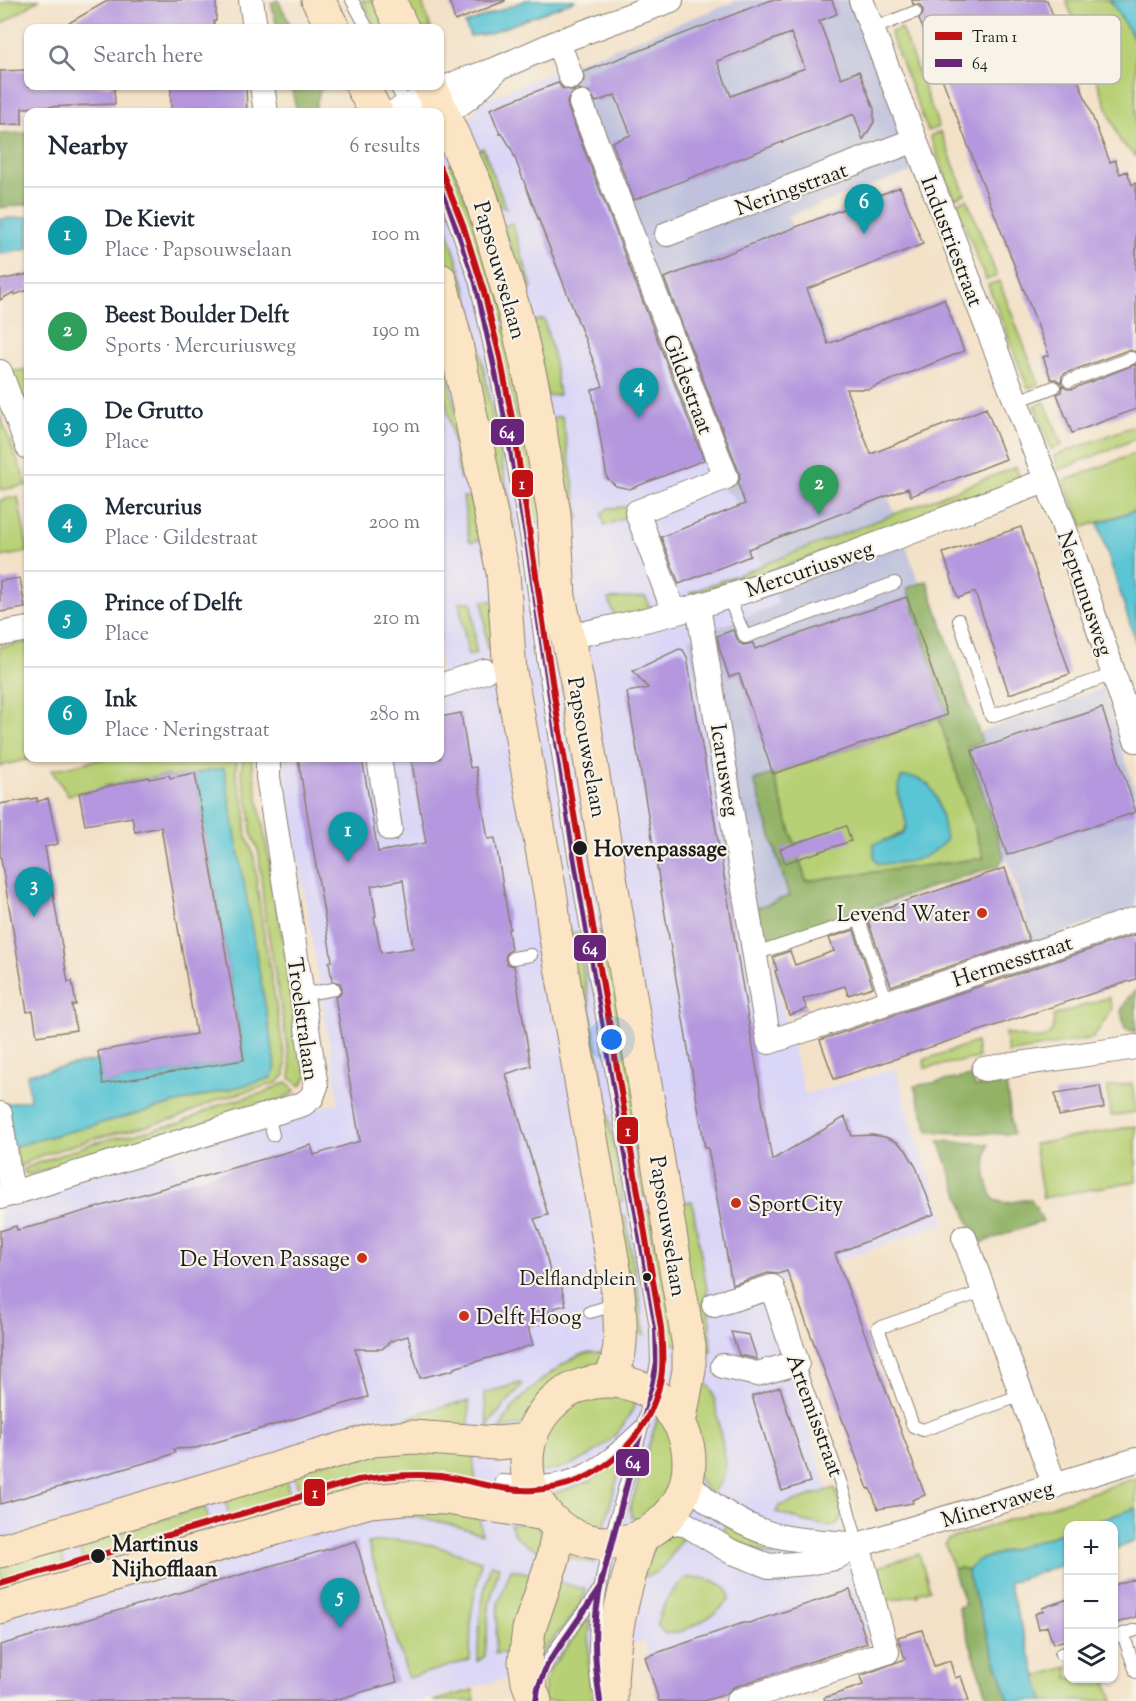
<!DOCTYPE html>
<meta charset="utf-8">
<style>
body{margin:0;font-family:"Sorts Mill Goudy",serif;background:#f6f6f7;color:#1f2937}
.controls{position:absolute;right:18px;bottom:18px;display:grid;overflow:hidden;border-radius:12px;box-shadow:0 2px 4px #0004}
.controls button{width:54px;height:54px;display:grid;place-items:center;padding:0;border:0;border-bottom:2px solid #e0e1e3;background:#fff;color:#1f2937;font:30px sans-serif}
.you{position:absolute;left:612px;top:1040px;width:21px;height:21px;margin:-15px;border:4px solid #fff;border-radius:50%;background:#1a73e8;box-shadow:0 0 0 9px #1a73e833}
.badge{display:grid;place-items:center;width:39px;height:39px;border-radius:50%;background:#db2777;color:#fff;font-size:20px;font-weight:700}
.pin{position:absolute;translate:-50% -50px;filter:drop-shadow(0 2px 3px #0008)}
.pin::after{content:'';position:absolute;top:32px;width:21px;height:18px;background:inherit;clip-path:polygon(0 0,100% 0,50% 100%)}
.list{margin:0;padding:0;list-style:none}
h2{display:flex;justify-content:space-between;align-items:center;height:78px;margin:0;padding:0 24px;font-size:26px}
h2 small{font-size:20px;font-weight:400;color:#747a83}
.list li{display:grid;grid-template-columns:39px 1fr auto;gap:18px;align-items:center;box-sizing:border-box;height:96px;padding:0 24px;border-top:2px solid #e0e1e3}
.list b{display:block;font-size:22px;white-space:nowrap}
.list p{margin:0;font-size:20px;white-space:nowrap;color:#747a83}
.list em{font-size:20px;font-style:normal;color:#747a83}
.icon{flex:none;width:33px;height:33px;fill:none;stroke:currentColor;stroke-width:2;stroke-linecap:round;stroke-linejoin:round}
.map{position:relative;flex:none;width:1136px;height:1701px;overflow:hidden}
.search{position:absolute;background:#fff;box-shadow:0 2px 4px #0004;left:24px;top:24px;width:420px;height:66px;display:flex;align-items:center;gap:15px;box-sizing:border-box;padding:0 21px;border-radius:12px;color:#747a83;font-size:22px}
.panel{position:absolute;background:#fff;box-shadow:0 2px 4px #0004;left:24px;top:108px;width:420px;height:654px;border-radius:12px}
.map>svg:first-child{display:block}
.built{fill:#dad6f7}
.industrial{fill:#c0c2dd}
.green{fill:#b8d074;stroke:#6a7648;stroke-width:1.5;fill-rule:evenodd}
.forest{fill:#92b266;stroke:#576741;stroke-width:1.5}
.water{fill:#5ac5d4;stroke:#3b7078;stroke-width:1.5}
.building{fill:#b497de;fill-rule:evenodd}
.lines{fill:none;stroke-linecap:round;stroke-linejoin:round}
.lane-casing{stroke:#887e72;stroke-width:14}
.street-casing{stroke:#887e72;stroke-width:26}
.secondary-casing{stroke:#887e72;stroke-width:35}
.lane{stroke:#fff;stroke-width:12}
.street{stroke:#fff;stroke-width:24}
.secondary{stroke:#fce5c4;stroke-width:33}
.bus-1-casing{stroke:#f7f3e8;stroke-width:10}
.bus-1{stroke:#68257a;stroke-width:6}
.tram-1-casing{stroke:#f7f3e8;stroke-width:10}
.tram-1{stroke:#c01115;stroke-width:6}
.stop-dot{fill:#1c1c1c;stroke:#f7f3e8;stroke-width:2}
.poi-dot{fill:#c8321e;stroke:#f7f3e8;stroke-width:2}
.labels{text-anchor:middle;stroke-width:4.5;stroke-linejoin:round;paint-order:stroke}
.bus-label{font-size:20px;fill:#1c1c1c;stroke:#f7f3e8;text-anchor:end}
.street-label{font-size:22px;fill:#1c1c1c;stroke:#f7f3e8}
.stop-label{font-size:22px;font-weight:bold;fill:#1c1c1c;stroke:#f7f3e8;text-anchor:start}
.poi-label{font-size:22px;fill:#1c1c1c;stroke:#f7f3e8;text-anchor:end}
.key{fill:#f7f3e8;stroke:#b5b2ab;stroke-width:1.5}
.key-label{font-size:16px;fill:#1c1c1c}
.line-badge{stroke:#f7f3e8;stroke-width:2}
.badge-label{font-size:16px;text-anchor:middle;font-weight:bold;fill:#fff}
</style>
<div class="map">
<svg width="1136" height="1701" viewBox="0 0 1136 1701">
<rect width="100%" height="100%" fill="#f7f3e8"/>
<filter id="ink" filterUnits="userSpaceOnUse"><feTurbulence type="fractalNoise" baseFrequency=".0167" numOctaves="2"/><feDisplacementMap in="SourceGraphic" scale="12" xChannelSelector="R" yChannelSelector="G"/><feConvolveMatrix kernelMatrix="1 2 1 2 8 2 1 2 1" color-interpolation-filters="sRGB"/></filter>
<filter id="wash" filterUnits="userSpaceOnUse"><feTurbulence type="fractalNoise" baseFrequency=".008" numOctaves="4" result="noise"/><feDisplacementMap in="SourceGraphic" scale="24" xChannelSelector="R" yChannelSelector="G"/><feGaussianBlur stdDeviation="1.35" result="paint"/><feColorMatrix in="noise" values="0 0 0 0 0 0 0 0 0 0 0 0 0 0 0 0 0 1.4 0 .05"/><feComposite in="paint" operator="in"/></filter>
<g filter="url(#wash)">
<rect width="100%" height="100%" fill="#f3e1c7"/>
<path class="built" d="M558 70 724 490 733 496 779 604 689 639 743 947 766 948 805 1094 896 1069 913 1129 946 1222 781 1282 766 1294 872 1629 659 1692 644 1641 423 1701H0V1203L339 1102 282 758H440V152L452 146 482 101Z"/>
<path class="industrial" d="M739 0H852L916 170 788 216 816 288 810 291 898 522 971 735 1103 688 1136 794V907L1033 943 1008 860 766 948H743L689 639 779 604 733 496 724 491 558 70Z"/>
<path class="green" d="M9 0H39L0 25V5Z
M362 0H372L390 18 394 28H376Z
M400 0H421L431 28H406Z
M1066 0H1110L1136 42V157L1120 141Z
M901 28 939 127 928 131 890 33Z
M941 132 965 194 954 198 930 136Z
M483 148 506 208 499 206 476 151Z
M452 163 510 318 495 322 474 246 444 167Z
M967 199 997 276 986 280 956 203Z
M440 206 464 282 476 328 458 334 440 263Z
M512 223 532 288 524 291 504 226Z
M999 281 1039 384 1028 388 988 285Z
M544 319 553 355 559 395 547 396 525 324Z
M514 324 550 522 535 523 497 329Z
M477 335 515 530 497 535 459 341Z
M440 354 445 355 467 479H460L440 368Z
M28 369V423L8 372Z
M1045 402 1062 445 1051 449 1035 406Z
M0 416 27 485 0 490Z
M562 416 579 519 567 521 551 418Z
M1136 425V439L1059 470 1054 456Z
M1136 453V510L1083 527 1064 481Z
M1016 467 1021 482 692 599 690 593Z
M18 497 28 552 0 557V500Z
M463 497H471L486 538 472 542 469 540Z
M625 507 628 516 605 526 602 513 609 508Z
M646 597 650 610 616 619 608 599Z
M483 601H500L505 646 487 649Z
M459 602H472L476 653 468 655Z
M28 642V758H34L0 766V647Z
M939 718 984 858 806 881 773 774ZM897 793 925 857 874 844C914 830 910 832 897 793Z
M106 758H237L236 776 246 810V833L254 857 260 909 286 1065 285 1075 277 1083 219 1099 178 1118 92 1139 37 1157 18 1167 15 1146 271 1078 224 768 170 778 169 775 125 781V783L105 786V788L68 795 51 770Z
M243 758H251L307 1076 301 1086 290 1078 291 1067 264 909 259 853 251 832 250 809 241 774Z
M598 930 604 933 660 1194 642 1197Z
M577 932 623 1201 606 1204 564 934Z
M1109 997 1112 1009 1093 1038 1008 1053 1005 1033C1023 1037 1059 1049 1053 1016Z
M976 1042 978 1058 925 1068 924 1060Z
M287 1082 295 1091 282 1100 31 1174H26L24 1171V1169L30 1166 93 1143 181 1123 221 1104 266 1092Z
M1132 1083 1136 1112 1111 1116 1107 1087Z
M1136 1126V1181L1043 1198 1034 1144Z
M692 1201 709 1302 711 1352 695 1349 672 1205Z
M663 1208 683 1346 667 1342 645 1211Z
M625 1215 645 1335 628 1330 608 1218Z
M590 1352 612 1354 591 1376 575 1381 551 1395 524 1424 500 1429C510 1402 562 1359 590 1352Z
M700 1379 706 1382 713 1392 726 1464 723 1479 710 1496 695 1473 693 1443 689 1431Z
M521 1383 522 1385 491 1421 488 1428 484 1393Z
M601 1393 619 1394 637 1400C620 1441 584 1467 540 1472 538 1427 557 1403 601 1393Z
M469 1401V1430L406 1422 405 1420C424 1409 448 1406 469 1401Z
M658 1416C682 1441 680 1487 655 1510 648 1516 644 1520 635 1520L631 1516 630 1509Z
M472 1444 477 1497 305 1512 293 1471 378 1447Z
M620 1460 622 1461 604 1528C579 1524 564 1514 549 1495L590 1481Z
M284 1473 295 1514 234 1532 222 1491Z
M1136 1478V1508L1084 1525 1068 1526V1531L976 1561 967 1571 961 1568 953 1569 945 1544 947 1540Z
M835 1488C840 1503 850 1519 831 1527L803 1521 776 1512 779 1506Z
M205 1507 211 1528 84 1565 78 1544Z
M478 1508 482 1534C445 1523 410 1511 372 1517 352 1521 332 1529 313 1535L310 1522Z
M533 1521 545 1534V1552C528 1547 517 1542 510 1525Z
M729 1521 841 1550 772 1555 719 1535Z
M663 1533 685 1534C673 1551 664 1575 642 1577L658 1535Z
M396 1540 433 1545 481 1561 471 1615 470 1660 408 1678 368 1543Z
M58 1541 69 1580 0 1600V1557Z
M572 1544 595 1551 594 1563 565 1557Z
M919 1554 930 1589 917 1593 918 1596C904 1594 895 1606 881 1595L872 1569Z
M491 1564 499 1566 489 1606 485 1656 478 1661C478 1628 481 1596 491 1564Z
M511 1569 538 1576 517 1653H495L498 1605Z
M686 1578C701 1576 730 1581 729 1599 720 1613 681 1637 664 1633L658 1626C657 1611 674 1586 686 1578Z
M552 1580 586 1590 580 1606 534 1663Z
M587 1620H590V1623L588 1665 592 1701H544L545 1683 550 1669Z
M1068 1667V1678L1106 1679 1113 1701H1044L1036 1676Z
M473 1690 475 1701H433Z"/>
<path class="forest" d="M278 0 292 28H277L271 3Z
M291 86H321L314 112H297Z
M27 133 28 204 0 208V134Z
M927 581 982 742 968 748 1004 856 999 865 759 944 752 910 789 896 754 780 773 774 806 881 984 858 939 718 947 715 907 588Z
M1136 990V1032L1125 1029 1121 1011 1128 998Z
M972 1076 975 1087 1006 1084 1013 1134 929 1132 914 1086Z
M939 1141 989 1144C983 1165 984 1180 994 1200L1006 1203 1031 1199 1043 1221 977 1244Z
M961 1568 967 1571 1009 1701H989L958 1607 965 1605 953 1569Z"/>
<path class="water" d="M526 0H576L488 34 470 36 465 24Z
M1110 0H1136V42L1134 39Z
M28 217V249L0 254V219Z
M1136 510V643L1098 523Z
M224 768 276 1068 271 1078 0 1150V1105L30 1100 27 1074 99 1060 104 1084 244 1060 195 773Z
M902 777C940 774 940 812 946 840 928 862 905 863 878 864L874 857V844C882 841 894 839 901 835 917 824 889 797 902 777Z
M1136 1508V1541L1114 1549V1526L1084 1525Z
M1068 1531V1563L1008 1583 1044 1701H1009L967 1571 976 1561Z"/>
<g id="blocks">
<path class="building" d="M109 0H216V21H214V28H60Z
M449 0H505V1L455 21Z
M771 0H832L837 14 819 21 841 78 859 71 874 109V122L863 140 854 114 634 200 612 142 631 135 615 95 596 102 589 92 577 89 585 80 584 72ZM791 33 805 68 731 96 717 61Z
M912 0H1047L1110 162 1115 160 1120 174 1127 171 1132 185 1136 183V352L1128 350 1066 373 1062 376 1061 383 1056 379H1051L1043 357 1049 355 919 19 923 14V10L920 5 913 4Z
M28 70V86H114L115 104 22 108V124L0 125V71Z
M558 83 562 88 575 91 567 100 568 108 704 460 630 489 616 486 607 478 592 390 603 386 511 148 502 133 500 134 490 109Z
M171 86H246L247 112H171Z
M900 187 923 244 807 289 828 344 944 299 964 351 869 389H846L871 454 986 408 1006 459 911 496 908 488 748 549 750 556 679 584 661 537 745 504 738 484 740 479 739 472 664 278Z
M28 274V290L14 295V292L0 300V280Z
M1136 364V409L1072 433 1057 394 1061 392 1062 385 1067 389H1072Z
M1021 527 1070 674 1009 694 975 592 958 598 943 553Z
M20 578 25 608 0 612V581Z
M907 597 947 715 773 774 739 674 729 677 720 650 717 636 733 630 739 643 744 645 753 643 755 649Z
M679 649 683 650 687 657 772 1160 845 1117 852 1136 872 1135 885 1137 897 1142 906 1150 916 1167 934 1214 835 1254 925 1495 912 1500 913 1503 878 1509 870 1488 868 1489 787 1271 778 1274 768 1273 732 1285 708 1148H705L627 692 648 688 633 671Z
M1102 708 1136 812 1007 855 972 751Z
M461 713 470 768 476 767 488 839 495 838 510 929H508L511 950 507 952 505 959 507 964 514 966 531 1066 506 1074 548 1215 534 1219 542 1238 552 1280 559 1278 566 1305 554 1308 557 1319 528 1327 533 1345 454 1368 453 1370 420 1378 408 1336 391 1341 382 1349H355L368 1397 196 1448 174 1449 175 1453 155 1460 0 1504V1231L16 1226 17 1230 47 1223V1222L311 1145 314 1155 360 1141 335 997 340 995 342 988 340 983 332 981 329 962 332 961 298 758H362L378 852 426 843 411 758H440V717ZM403 880 413 948 381 953 374 917 376 916 371 886Z
M195 773 244 1060 103 1084 98 1051 196 1034 161 827 135 832 132 817 85 825 79 793 149 777V779L169 775 170 778Z
M37 798V802L48 798 56 835 58 844 45 847 68 982 72 981 76 1005H72L76 1030 37 1036 33 1011 27 1012 0 854V804Z
M846 826 851 841 785 863 780 849Z
M1005 868 1029 940 891 986 868 921 870 920 867 914Z
M854 930 873 987 848 995 845 986 803 999 807 1009 789 1015 775 971 777 970 773 957 790 951 795 965 834 951 829 938Z
M1136 934V979L834 1079 820 1040Z
M1100 1086 1104 1108 1059 1116 1055 1093Z
M731 1332 749 1335 757 1359 739 1355Z
M780 1387 810 1482 782 1491 752 1396Z
M356 1541 397 1682 331 1701H0V1645Z
M1136 1578V1617L1113 1624V1585Z
M850 1590 867 1643 734 1687 726 1694 704 1701H659L645 1657 743 1623H749Z
M1068 1599V1639L1053 1644 1047 1626 1039 1629 1035 1614 1043 1611 1042 1608Z
M922 1630 934 1666 950 1661 955 1678 961 1676 969 1701H825L824 1698 863 1685 860 1676 905 1659 898 1637Z"/>
</g>
</g>
<g filter="url(#ink)">
<use href="#blocks" fill-opacity="0" stroke="#887e72" stroke-width="1.5"/>
<g class="lines">
<g class="lane-casing">
<path id="lane" d="M352 0 367 28
M872 29 915 12
M396 86 408 109
M440 180 476 283 502 402 526 535 544 664 573 849 656 1327 657 1362 653 1384C632 1478 582 1592 598 1688
M1069 381 1131 358
M1015 402 1054 387
M728 596 745 637 895 583
M959 620 991 716 1114 674
M755 954 859 920 887 1002
M513 958 531 955
M301 995 334 989
M268 1115 273 1135
M984 1291 878 1328 913 1426 923 1430 1022 1395
M590 1312 604 1308 614 1298
M797 1363 840 1481 858 1545
M501 1481C572 1487 592 1472 642 1425
M1123 1634 1136 1672
M1114 1637 1136 1630
M1061 1654 1068 1652
M538 1685C548 1651 579 1621 598 1591"/>
</g>
<g class="street-casing">
<path id="street" d="M251 0 255 28
M861 0 1062 521 1136 740
M558 42 571 77
M262 86 266 112
M581 103 726 477 637 512 674 612
M394 112 461 81 499 68 558 42 671 0
M440 118 468 98 493 74
M667 234 915 140
M0 372 28 447
M698 606 769 1042 1136 919
M0 634 28 629
M568 637C612 627 658 619 701 605 818 569 931 524 1045 481
M440 686 485 671
M379 758 390 829
M984 1069 1136 1047
M0 1114 9 1175 14 1194
M0 1197 303 1104 312 1097 316 1086 268 777V758
M964 1237 1055 1486
M714 1305 772 1287 797 1363 757 1374 723 1366
M687 1480C707 1506 751 1531 783 1537 808 1542 833 1542 858 1545
M660 1524 672 1522 687 1525 730 1551 769 1566 808 1563 835 1558 858 1545 1136 1460
M738 1701 887 1652 858 1545"/>
</g>
<g class="secondary-casing">
<path id="secondary" d="M318 0 333 28
M389 0 402 28
M362 86 376 112
M430 86 481 197 517 321 533 389 554 514 559 597 577 681 689 1346V1370L679 1423
M440 280 455 339 503 573 510 672 551 898 555 932 618 1292C620 1316 626 1363 606 1381
M527 1462a81 81 0 1 1 162 0a81 81 0 1 1-162 0Z
M0 1551 373 1440 413 1437 496 1443 529 1440
M0 1608 370 1501 417 1497 447 1498 545 1514
M535 1701 528 1682 525 1662 529 1629 553 1559 559 1527
M611 1701C610 1642 623 1591 642 1535"/>
</g>
<use href="#lane" class="lane"/>
<use href="#street" class="street"/>
<use href="#secondary" class="secondary"/>
<g class="bus-1-casing">
<path id="bus-1" d="M440 180 476 283 502 402 526 535 573 849 656 1327 657 1362 653 1384 600 1588 547 1665 538 1688 536 1701
M600 1701C594 1660 592 1620 602 1579"/>
</g>
<use href="#bus-1" class="bus-1"/>
<g class="tram-1-casing">
<path id="tram-1" d="M0 1584 358 1480C385 1476 413 1473 440 1476 471 1480 502 1492 534 1490 598 1487 649 1440 661 1378 664 1362 662 1345 661 1328L557 714 513 423 500 357 484 292 464 228 440 167"/>
</g>
<use href="#tram-1" class="tram-1"/>
</g>
</g>
<g class="stop-dot">
<circle cx="580" cy="848" r="8"/>
<circle cx="647" cy="1277" r="5"/>
<circle cx="98" cy="1556" r="8"/>
</g>
<g class="poi-dot">
<circle cx="982" cy="913" r="6"/>
<circle cx="736" cy="1203" r="6"/>
<circle cx="362" cy="1258" r="6"/>
<circle cx="464" cy="1316" r="6"/>
</g>
<g class="labels">
<g class="bus-label">
<text x="636" y="1285">Delflandplein</text>
</g>
<g class="street-label">
<text transform="translate(791 188) rotate(-20)" y="8">Neringstraat</text>
<text transform="translate(953 241) rotate(69)" y="8">Industriestraat</text>
<text transform="translate(501 270) rotate(74)" y="8">Papsouwselaan</text>
<text transform="translate(689 384) rotate(69)" y="8">Gildestraat</text>
<text transform="translate(809 568) rotate(-19)" y="8">Mercuriusweg</text>
<text transform="translate(1086 593) rotate(71)" y="8">Neptunusweg</text>
<text transform="translate(588 747) rotate(80)" y="8">Papsouwselaan</text>
<text transform="translate(726 770) rotate(81)" y="8">Icarusweg</text>
<text transform="translate(1012 960) rotate(-18)" y="8">Hermesstraat</text>
<text transform="translate(304 1019) rotate(82)" y="8">Troelstralaan</text>
<text transform="translate(669 1226) rotate(81)" y="8">Papsouwselaan</text>
<text transform="translate(816 1415) rotate(70)" y="8">Artemisstraat</text>
<text transform="translate(997 1503) rotate(-17)" y="8">Minervaweg</text>
</g>
<g class="stop-label">
<text x="594" y="856">Hovenpassage</text>
<text x="112" y="1551">Martinus<tspan x="112" dy="25">Nijhofflaan</tspan></text>
</g>
<g class="poi-label">
<text x="970" y="921">Levend Water</text>
<text x="748" y="1211" text-anchor="start">SportCity</text>
<text x="350" y="1266">De Hoven Passage</text>
<text x="476" y="1324" text-anchor="start">Delft Hoog</text>
</g>
</g>
<rect x="923" y="15" width="198" height="69" rx="9" class="key"/>
<rect x="935" y="32" width="27" height="8" fill="#c01115"/>
<rect x="935" y="59" width="27" height="8" fill="#68257a"/>
<g class="key-label">
<text x="972" y="42">Tram 1</text>
<text x="972" y="69">64</text>
</g>
<g class="line-badge">
<rect x="490" y="418" width="35" height="28" rx="6" fill="#68257a"/>
<rect x="511" y="469" width="23" height="29" rx="6" fill="#c01115"/>
<rect x="573" y="934" width="34" height="28" rx="6" fill="#68257a"/>
<rect x="616" y="1116" width="23" height="29" rx="6" fill="#c01115"/>
<rect x="615" y="1448" width="35" height="29" rx="6" fill="#68257a"/>
<rect x="303" y="1478" width="23" height="29" rx="6" fill="#c01115"/>
</g>
<g class="badge-label">
<text x="507" y="438">64</text>
<text x="522" y="489">1</text>
<text x="590" y="954">64</text>
<text x="628" y="1136">1</text>
<text x="633" y="1468">64</text>
<text x="315" y="1498">1</text>
</g>
</svg>
<div class="controls">
<button>+</button>
<button>−</button>
<button><svg class="icon" aria-label="layers" viewBox="0 0 24 24"><path d="M12 4l9 5-9 5-9-5zM3 14l9 5 9-5"/></svg></button>
</div>
<div class="you"></div>
<div class="pin badge" style="left:348px;top:862px;background:#0f9aa8">1</div>
<div class="pin badge" style="left:819px;top:515px;background:#2e9e5b">2</div>
<div class="pin badge" style="left:34px;top:917px;background:#0f9aa8">3</div>
<div class="pin badge" style="left:639px;top:418px;background:#0f9aa8">4</div>
<div class="pin badge" style="left:340px;top:1628px;background:#0f9aa8">5</div>
<div class="pin badge" style="left:864px;top:234px;background:#0f9aa8">6</div>
<div class="search"><svg class="icon" aria-label="search" viewBox="0 0 24 24"><circle cx="10" cy="10" r="6"/><path d="M15 15l6 6"/></svg>Search here</div>
<section class="panel">
<h2>Nearby<small>6 results</small></h2>
<ul class="list">
<li><span class="badge" style="background:#0f9aa8">1</span><div><b>De Kievit</b><p>Place · Papsouwselaan</p></div><em>100 m</em></li>
<li><span class="badge" style="background:#2e9e5b">2</span><div><b>Beest Boulder Delft</b><p>Sports · Mercuriusweg</p></div><em>190 m</em></li>
<li><span class="badge" style="background:#0f9aa8">3</span><div><b>De Grutto</b><p>Place</p></div><em>190 m</em></li>
<li><span class="badge" style="background:#0f9aa8">4</span><div><b>Mercurius</b><p>Place · Gildestraat</p></div><em>200 m</em></li>
<li><span class="badge" style="background:#0f9aa8">5</span><div><b>Prince of Delft</b><p>Place</p></div><em>210 m</em></li>
<li><span class="badge" style="background:#0f9aa8">6</span><div><b>Ink</b><p>Place · Neringstraat</p></div><em>280 m</em></li>
</ul>
</section>
</div>
